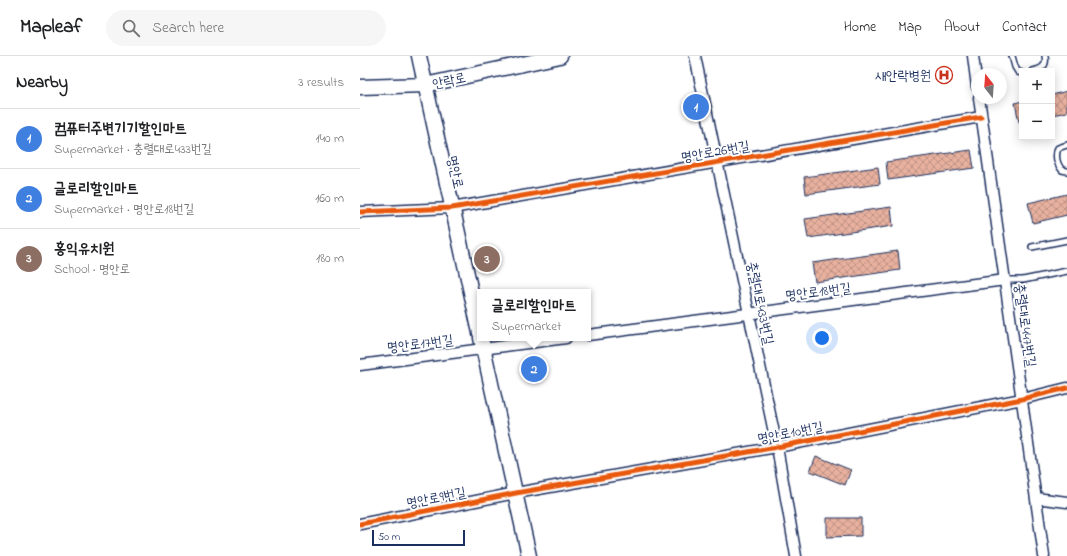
<!DOCTYPE html>
<meta charset="utf-8">
<style>
body{margin:0;font-family:"Indie Flower","Poor Story",sans-serif;background:#f6f6f6;color:#202124}
.controls{position:absolute;right:12px;top:12px;display:grid;overflow:hidden;border-radius:0px;box-shadow:0 2px 10px #0003}
.controls button{width:36px;height:36px;display:grid;place-items:center;padding:0;border:0;border-bottom:1px solid #e0e0e0;background:#fff;color:#202124;font:20px sans-serif}
.compass{position:absolute;left:611px;top:12px;width:36px;height:36px;border-radius:50%;background:#fff;box-shadow:0 2px 10px #0003;rotate:343deg}
.scale{position:absolute;left:12px;bottom:10px;width:93px;box-sizing:border-box;padding-left:4px;border:2px solid #1b2f5e;border-top:0;font-size:11px;line-height:14px;white-space:nowrap;color:#1b2f5e;-webkit-text-stroke:3px #fff;paint-order:stroke}
.you{position:absolute;left:462px;top:282px;width:14px;height:14px;margin:-10px;border:3px solid #fff;border-radius:50%;background:#1a73e8;box-shadow:0 0 0 6px #1a73e833}
.badge{display:grid;place-items:center;width:26px;height:26px;border-radius:50%;background:#c8321e;color:#fff;font-size:13px;font-weight:700}
.pin{position:absolute;translate:-50% -50%;border:2px solid #fff;box-shadow:0 1px 4px #0006}
.popup{position:absolute;left:117px;top:233px;width:114px;height:52px;box-sizing:border-box;display:grid;place-content:center;border-radius:0px;background:#fff;filter:drop-shadow(0 1px 3px #0005);font-size:13px;white-space:nowrap;color:#757577}
.popup b{font-size:15px;color:#202124}
.popup::after{content:'';position:absolute;left:50%;top:100%;margin-left:-8px;border:8px solid transparent;border-top-color:#fff}
.list{margin:0;padding:0;list-style:none}
h2{display:flex;justify-content:space-between;align-items:center;height:52px;margin:0;padding:0 16px;font-size:17px}
h2 small{font-size:13px;font-weight:400;color:#757577}
.list li{display:grid;grid-template-columns:26px 1fr auto;gap:12px;align-items:center;box-sizing:border-box;height:60px;padding:0 16px;border-top:1px solid #e0e0e0}
.list b{display:block;font-size:15px;white-space:nowrap}
.list p{margin:0;font-size:13px;white-space:nowrap;color:#757577}
.list em{font-size:13px;font-style:normal;color:#757577}
.icon{flex:none;width:22px;height:22px;fill:none;stroke:currentColor;stroke-width:2;stroke-linecap:round;stroke-linejoin:round}
.map{position:relative;flex:none;width:707px;height:500px;overflow:hidden}
header{display:flex;align-items:center;gap:24px;box-sizing:border-box;height:56px;padding:0 20px;background:#fff;border-bottom:1px solid #e0e0e0}
header strong{font-size:19px}
nav{display:flex;gap:22px;margin-inline-start:auto;font-size:14px}
.search{width:280px;height:36px;background:#f6f6f6;display:flex;align-items:center;gap:10px;box-sizing:border-box;padding:0 14px;border-radius:22px;color:#757577;font-size:15px}
main{display:flex}
aside{flex:1;background:#fff}
.map>svg:first-child{display:block}
.building{fill:url(#building-cross-hatch);stroke:#1b2f5e}
.lines{fill:none;stroke-linecap:round;stroke-linejoin:round}
.service-casing{stroke:#1b2f5e;stroke-width:8}
.minor-casing{stroke:#1b2f5e;stroke-width:13}
.secondary-casing{stroke:#1b2f5e;stroke-width:17}
.service{stroke:#fff;stroke-width:5}
.minor{stroke:#fff;stroke-width:10}
.secondary{stroke:#fff;stroke-width:14}
.cycleway-casing{stroke:#fff;stroke-width:8}
.cycleway{stroke:#e8590c;stroke-width:5}
.labels{text-anchor:middle;stroke-width:4;stroke-linejoin:round;paint-order:stroke}
.poi-label{font-size:14px;fill:#1b2f5e;stroke:#fff;text-anchor:end}
.street-label{font-size:14px;fill:#1b2f5e;stroke:#fff}
</style>
<header>
<strong>Mapleaf</strong>
<div class="search"><svg class="icon" aria-label="search" viewBox="0 0 24 24"><circle cx="10" cy="10" r="6"/><path d="M15 15l6 6"/></svg>Search here</div>
<nav><a>Home</a><a>Map</a><a>About</a><a>Contact</a></nav>
</header>
<main>
<aside>
<h2>Nearby<small>3 results</small></h2>
<ul class="list">
<li><span class="badge" style="background:#3f7fe0">1</span><div><b>컴퓨터주변기기할인마트</b><p>Supermarket · 충렬대로433번길</p></div><em>140 m</em></li>
<li><span class="badge" style="background:#3f7fe0">2</span><div><b>글로리할인마트</b><p>Supermarket · 명안로18번길</p></div><em>160 m</em></li>
<li><span class="badge" style="background:#8d6e63">3</span><div><b>홍익유치원</b><p>School · 명안로</p></div><em>180 m</em></li>
</ul>
</aside>
<div class="map">
<svg width="707" height="500" viewBox="0 0 707 500">
<defs>
<pattern id="building-cross-hatch" width="8" height="8" patternUnits="userSpaceOnUse"><rect width="8" height="8" fill="#e8b19e"/><path d="M0 0l8 8M0 8l8-8" fill="none" stroke="#bb9084"/></pattern>
</defs>
<rect width="100%" height="100%" fill="#fff"/>
<filter id="ink" filterUnits="userSpaceOnUse"><feTurbulence type="fractalNoise" baseFrequency=".025" numOctaves="2"/><feDisplacementMap in="SourceGraphic" scale="8" xChannelSelector="R" yChannelSelector="G"/><feConvolveMatrix kernelMatrix="1 2 1 2 8 2 1 2 1" color-interpolation-filters="sRGB"/></filter>
<g filter="url(#ink)">
<path class="building" d="M707 35V56L692 59V39Z
M662 45V66H659L655 47Z
M611 94 614 112 528 124 526 106Z
M518 111 520 128 446 138 444 121Z
M707 138V159L673 167 668 147Z
M531 151 533 170 448 182 445 163Z
M538 195 540 214 455 226 452 207Z
M456 400 491 414 485 429 450 415Z
M467 462H501V480L467 481Z"/>
<g class="lines">
<g class="service-casing">
<path id="service" d="M652 0 655 11 658 16 662 17
M673 15C682 13 687 10 685 0
M707 89 698 92C695 100 697 108 702 114L707 115
M672 191 707 184
M645 224H663L707 215"/>
</g>
<g class="minor-casing">
<path id="minor" d="M335 0 417 391 436 500
M613 0 617 31
M619 42 684 500
M0 156 92 152 621 61
M228 279 645 224
M0 309 206 282
M676 442 707 446
M0 468 156 437 417 391 662 343 707 332"/>
</g>
<g class="secondary-casing">
<path id="secondary" d="M59 0 120 277
M0 31 65 29 200 0
M121 282 169 500"/>
</g>
<use href="#service" class="service"/>
<use href="#minor" class="minor"/>
<use href="#secondary" class="secondary"/>
<g class="cycleway-casing">
<path id="cycleway" d="M0 156 92 152 621 61
M0 468 156 437 417 391 662 343 707 332"/>
</g>
<use href="#cycleway" class="cycleway"/>
</g>
</g>
<defs>
<g id="hospital-ring" transform="scale(0.9)"><circle r="9.5" fill="#fff" stroke="#c8321e" stroke-width="1.5"/><path d="M-5-5h3v3.5h4V-5h3V5h-3V1.5h-4V5h-3Z" fill="#c8321e"/></g>
</defs>
<g fill-rule="evenodd">
<use href="#hospital-ring" x="584" y="19"/>
</g>
<g class="labels">
<g class="poi-label">
<text x="571" y="24">새안락병원</text>
</g>
<g class="street-label">
<text transform="translate(89 24) rotate(-12)" y="5">안락로</text>
<text transform="translate(355 95) rotate(-10)" y="5">명안로26번길</text>
<text transform="translate(96 116) rotate(78)" y="5">명안로</text>
<text transform="translate(458 235) rotate(-7)" y="5">명안로18번길</text>
<text transform="translate(401 247) rotate(78)" y="5">충렬대로433번길</text>
<text transform="translate(666 269) rotate(82)" y="5">충렬대로447번길</text>
<text transform="translate(60 287) rotate(-7)" y="5">명안로17번길</text>
<text transform="translate(430 376) rotate(-11)" y="5">명안로10번길</text>
<text transform="translate(76 441) rotate(-11)" y="5">명안로9번길</text>
</g>
</g>
</svg>
<div class="controls">
<button>+</button>
<button>−</button>
</div>
<svg class="compass" viewBox="-18 -18 36 36"><path d="M0-13l5 13h-10z" fill="#e53935"/><path d="M0 13l5-13h-10z" fill="#757577"/></svg>
<div class="scale">50 m</div>
<div class="you"></div>
<div class="pin badge" style="left:336px;top:51px;background:#3f7fe0">1</div>
<div class="pin badge" style="left:174px;top:313px;background:#3f7fe0">2</div>
<div class="popup"><b>글로리할인마트</b>Supermarket</div>
<div class="pin badge" style="left:127px;top:203px;background:#8d6e63">3</div>
</div>
</main>
